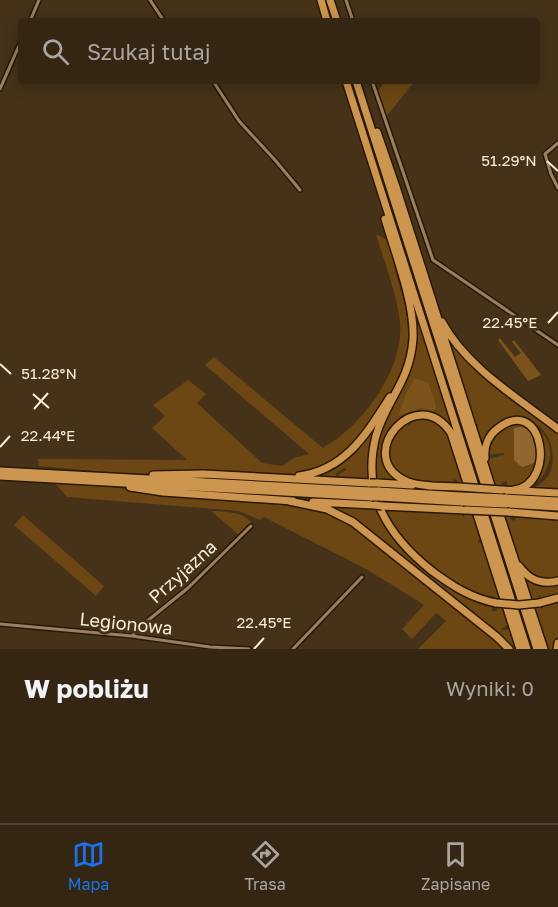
<!DOCTYPE html>
<html lang="pl">
<meta charset="utf-8">
<style>
body{margin:0;font-family:"Golos Text",sans-serif;background:#3c2e1c;color:#f1f3f6}
.list{margin:0;padding:0;list-style:none}
h2{display:flex;justify-content:space-between;align-items:center;height:78px;margin:0;padding:0 24px;font-size:26px}
h2 small{font-size:20px;font-weight:400;color:#a9a5a0}
.icon{flex:none;width:33px;height:33px;fill:none;stroke:currentColor;stroke-width:2;stroke-linecap:round;stroke-linejoin:round}
.map{position:relative;flex:none;width:558px;height:649px;overflow:hidden}
.search{position:absolute;background:#342613;box-shadow:0 3px 15px #0003;left:18px;right:18px;top:18px;height:66px;display:flex;align-items:center;gap:15px;box-sizing:border-box;padding:0 21px;border-radius:6px;color:#a9a5a0;font-size:22px}
.sheet{height:174px;background:#342613}
nav{display:flex;justify-content:space-around;align-items:center;box-sizing:border-box;height:84px;border-top:2px solid #4e4333;background:#342613;font-size:16px;color:#a9a5a0}
nav a{display:grid;justify-items:center;gap:3px}
nav .on{color:#1a73e8}
.map>svg:first-child{display:block}
.green{fill:#6c4713}
.forest{fill:#7c531a}
.water{fill:#916731}
.lines{fill:none;stroke-linecap:round;stroke-linejoin:round}
.street-casing{stroke:#2b1902;stroke-width:6}
.highway-casing{stroke:#2b1902;stroke-width:10}
.street{stroke:#978066;stroke-width:3}
.highway{stroke:#cc9650;stroke-width:7}
.highway-bridge-casing{stroke:#2b1902;stroke-width:10;stroke-linecap:butt}
.highway-bridge{stroke:#cc9650;stroke-width:7}
.ticks{fill:none;stroke:#faeedf;stroke-width:2}
.labels{text-anchor:middle;stroke-width:6;stroke-linejoin:round;paint-order:stroke}
.street-label{font-size:18px;fill:#faeedf;stroke:#453219}
.ticks-label{font-size:15px;text-anchor:middle;fill:#faeedf;stroke:#453219;stroke-width:6;stroke-linejoin:round;paint-order:stroke}
</style>
<div class="map">
<svg width="558" height="649" viewBox="0 0 558 649">
<rect width="100%" height="100%" fill="#453219"/>
<path class="green" d="M348 81H353L535 649H529Z
M385 81 414 82 386 117 378 91Z
M392 233 520 639 523 649H521L454 437 427 414 397 423 385 456 405 483 375 481 374 463 379 435 408 373 415 344Z
M376 234C379 236 385 238 387 241 392 249 394 268 397 277 404 300 411 324 407 349 403 378 366 441 342 458 330 466 304 474 290 475L188 472 129 474 39 466 38 459 187 460 152 428 165 416 153 405 188 380 206 394 197 403 262 463 282 466 294 458 309 454 205 365 214 357 323 448C362 426 404 370 400 323 397 293 384 262 376 234Z
M443 329 452 342 558 431V491L530 490C537 486 544 482 549 475 558 456 551 427 528 421 521 419 512 421 504 422L483 452 476 427 479 425 475 424Z
M386 406 377 426 370 481 339 479 338 475 346 470 345 468 337 472 335 478 304 477 331 468Z
M426 418 434 421 446 430 466 485H460L458 481 454 479 452 484C430 483 395 486 389 456 388 451 390 443 390 438L407 422 409 426 411 425 410 420Z
M518 423C524 424 531 425 536 428 558 440 553 476 530 486 523 489 515 488 507 487V481L502 483 500 487H494L487 459 504 455V453L487 455C487 436 502 428 518 423Z
M55 483 105 486 158 494 288 503 324 510 350 523 506 649H418L446 621 436 613 412 639 402 629 424 605 368 570 264 517 260 520 239 511 67 497Z
M137 487 460 504 466 509Z
M319 505 375 507C383 518 388 531 396 543 417 569 460 599 492 606V611H496L499 607 505 608 510 623 501 629 502 630 512 629 518 649H510L363 528Z
M383 509 462 511 463 517 469 512H475L482 539 478 540V543L482 542 504 602 497 601 492 595 491 600 485 599 444 578 402 542Z
M211 511C227 512 242 511 252 523L240 536Z
M503 514H509L510 519 515 521 516 514 558 518V580H538L521 566Z
M23 515 104 586 96 596 14 525Z
M520 571 528 578 558 584V595L541 599 540 595 536 600 530 601Z
M558 601V638L555 649H545L532 608 540 606 543 609V605Z"/>
<path class="forest" d="M500 338 515 357 521 353 512 342 514 340 541 375 528 381 498 340Z
M415 378 428 383 434 398 436 408 433 411 422 408 398 416 407 392Z"/>
<path class="water" d="M521 427C538 432 545 443 543 460L522 467 514 460V428Z"/>
<g class="lines">
<g class="street-casing">
<path id="street" d="M150 0 164 21
M346 0 353 21
M30 21 39 0
M213 81 239 121 275 160 300 190
M372 81 433 260 558 345
M0 89 21 41
M558 143 545 154 551 174 558 188
M0 624 132 636 210 647 249 649
M132 636 141 626 188 588 251 526
M293 649 362 577"/>
</g>
<g class="highway-casing">
<path id="highway" d="M321 0 327 21
M330 0 337 21
M346 81 527 649
M356 81 537 649
M377 132 397 190 493 492
M385 219C395 253 415 304 413 339 410 382 386 400 376 436 361 494 388 536 432 571 452 586 471 598 496 603
M442 322C466 367 518 398 558 429
M485 458C484 447 488 436 497 429 543 392 558 484 514 490
M0 471 371 491
M153 475 203 474 370 483
M0 476 372 497
M299 476C346 470 367 433 390 397
M377 483 412 485
M429 486 459 487
M432 486C423 485 413 485 404 480 354 455 417 381 451 433L520 649
M130 487 163 492 293 501
M502 490 558 493
M378 491 461 496
M380 497 463 502
M505 498 558 501
M289 501 327 509 353 522 497 637 509 649
M313 502 375 505
M506 504 558 507
M382 506 466 510
M498 509 544 649
M509 512 558 516
M519 566C529 580 541 585 558 581
M539 603 558 598
M557 649 558 643"/>
</g>
<use href="#street" class="street"/>
<use href="#highway" class="highway"/>
<g class="highway-bridge-casing">
<path id="highway-bridge" d="M370 483H377
M459 487 502 490
M371 491H378
M461 496 505 498
M372 497H380
M463 502 506 504
M375 505 382 506
M466 510 509 512
M496 603 519 605 539 603"/>
</g>
<use href="#highway-bridge" class="highway-bridge"/>
</g>
<path class="ticks" d="M547 161 558 171M548 323 558 312M0 364 11 374M33 394 49 408M34 409 48 393M0 447 10 436M254 649 264 638"/>
<g class="labels">
<g class="street-label">
<text transform="translate(183 572) rotate(-42)" y="6">Przyjazna</text>
<text transform="translate(126 624) rotate(6)" y="6">Legionowa</text>
</g>
</g>
<g class="ticks-label">
<text x="509" y="166">51.29°N</text>
<text x="510" y="328">22.45°E</text>
<text x="49" y="379">51.28°N</text>
<text x="48" y="441">22.44°E</text>
<text x="264" y="628">22.45°E</text>
</g>
</svg>
<div class="search"><svg class="icon" aria-label="search" viewBox="0 0 24 24"><circle cx="10" cy="10" r="6"/><path d="M15 15l6 6"/></svg>Szukaj tutaj</div>
</div>
<section class="sheet">
<h2>W pobliżu<small>Wyniki: 0</small></h2>
<ul class="list">
</ul>
</section>
<nav>
<a class="on"><svg class="icon" aria-label="map" viewBox="0 0 24 24"><path d="M3 6l6-2 6 2 6-2v14l-6 2-6-2-6 2zM9 4v14M15 6v14"/></svg>Mapa</a>
<a><svg class="icon" aria-label="directions" viewBox="0 0 24 24"><path d="M12 3l9 9-9 9-9-9zM9 14v-3h6M13 9l2 2-2 2"/></svg>Trasa</a>
<a><svg class="icon" aria-label="saved" viewBox="0 0 24 24"><path d="M7 4h10v16l-5-4-5 4z"/></svg>Zapisane</a>
</nav>
